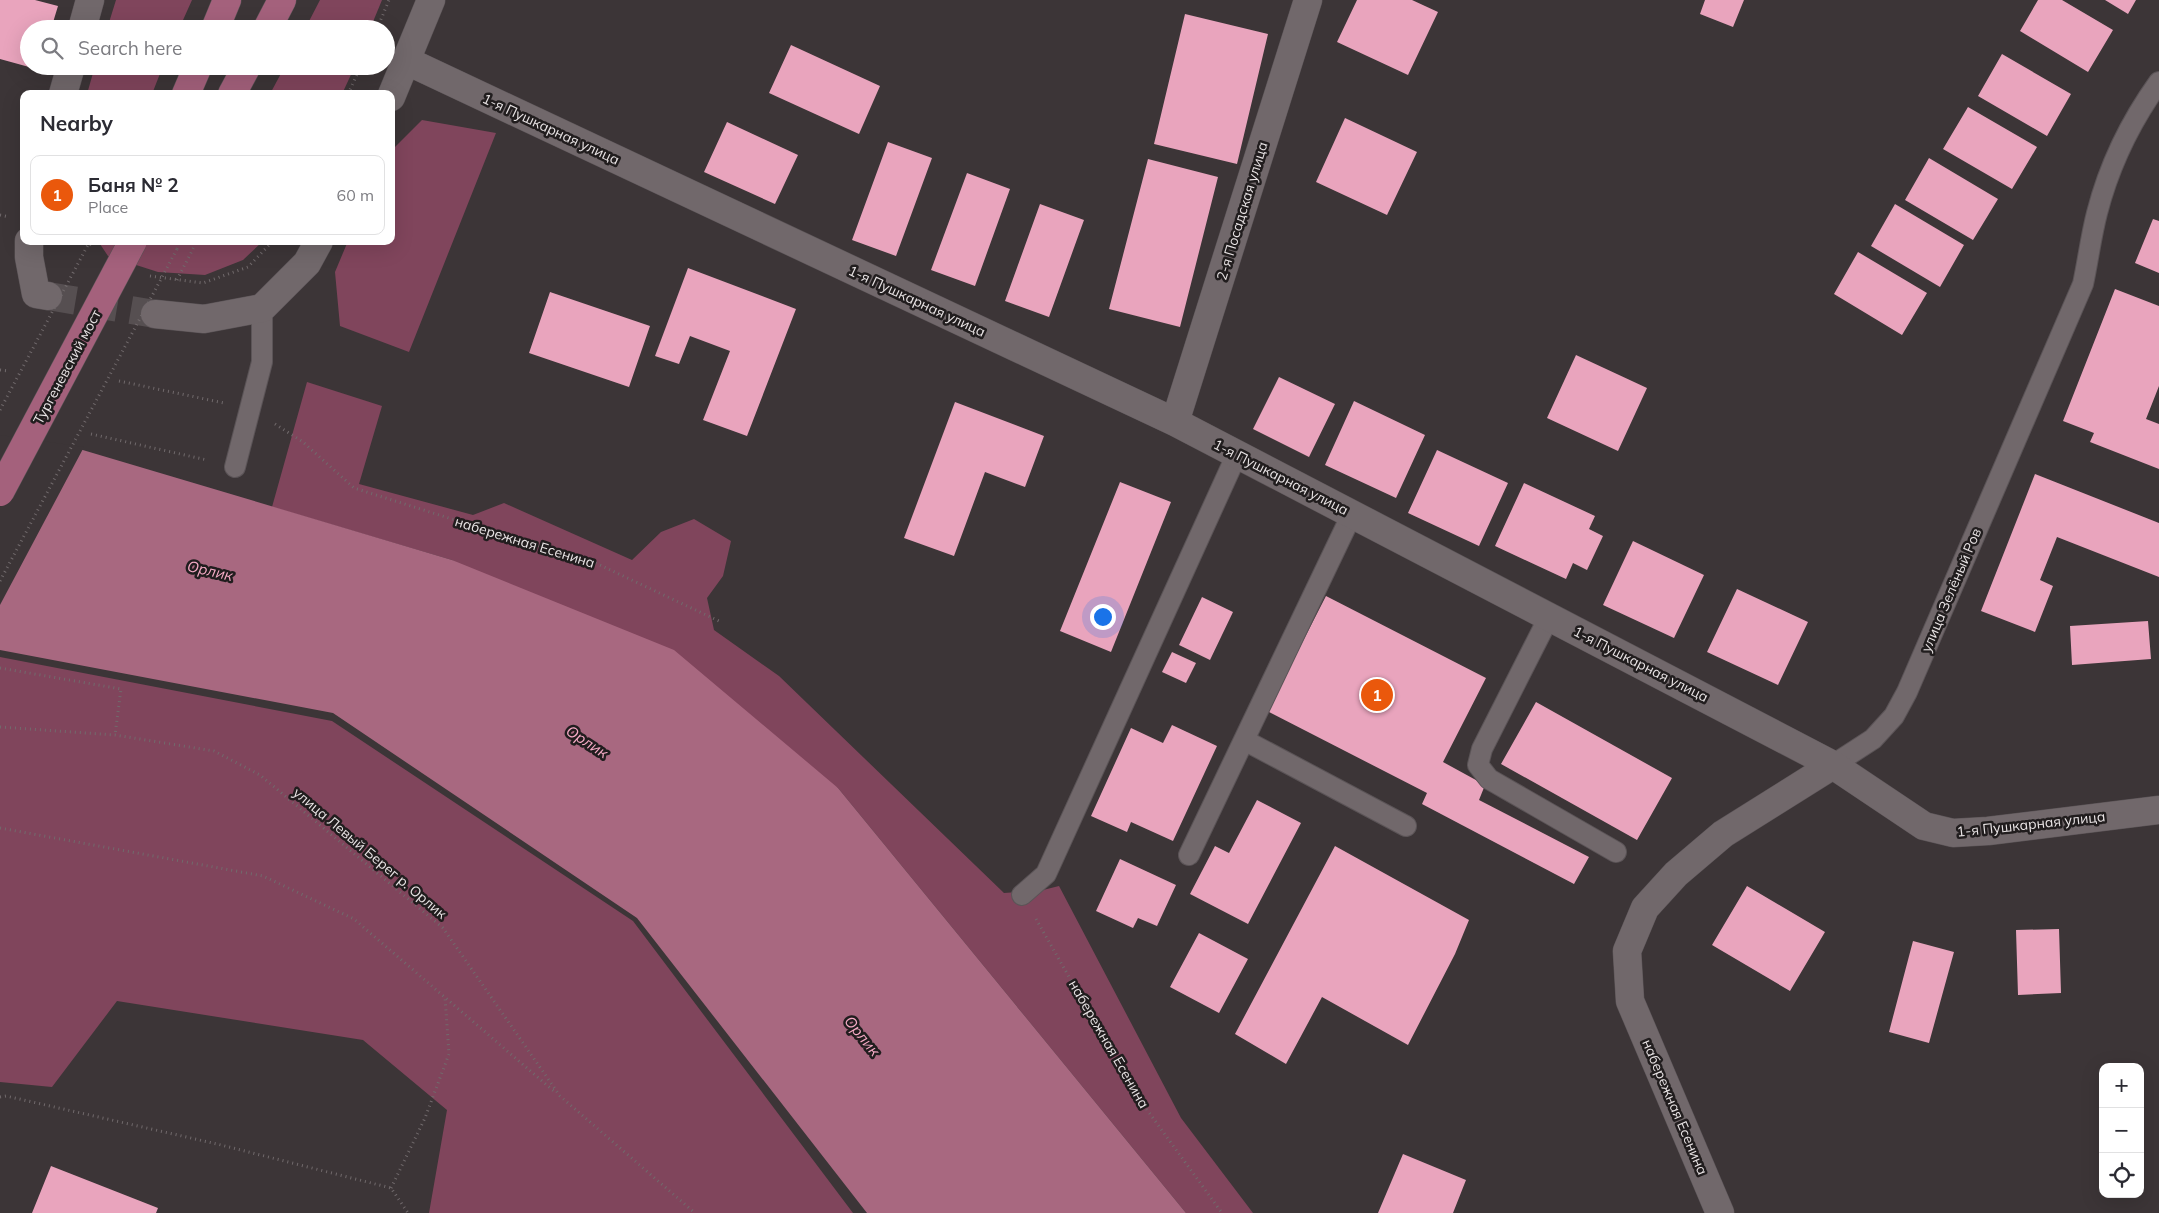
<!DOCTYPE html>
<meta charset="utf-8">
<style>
body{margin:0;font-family:Mulish,sans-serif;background:#f7f7f7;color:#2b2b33}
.controls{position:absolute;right:15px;bottom:15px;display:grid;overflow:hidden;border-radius:10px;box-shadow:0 5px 20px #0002}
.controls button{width:45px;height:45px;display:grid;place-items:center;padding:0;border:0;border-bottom:1px solid #e1e1e2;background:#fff;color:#2b2b33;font:25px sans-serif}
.you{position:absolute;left:1102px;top:616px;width:18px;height:18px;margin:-12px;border:4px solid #fff;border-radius:50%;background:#1a73e8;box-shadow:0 0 0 8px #1a73e833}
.badge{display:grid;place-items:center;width:32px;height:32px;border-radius:50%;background:#ea580c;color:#fff;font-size:16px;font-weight:700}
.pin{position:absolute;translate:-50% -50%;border:2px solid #fff;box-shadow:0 1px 5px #0006}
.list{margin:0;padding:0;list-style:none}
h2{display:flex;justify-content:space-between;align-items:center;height:65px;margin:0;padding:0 20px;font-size:21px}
h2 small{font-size:16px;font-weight:400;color:#7c7c81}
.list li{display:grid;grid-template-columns:32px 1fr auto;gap:15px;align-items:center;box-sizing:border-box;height:80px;margin:0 10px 10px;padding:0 10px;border:1px solid #e1e1e2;border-radius:10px}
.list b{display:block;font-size:19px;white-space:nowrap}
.list p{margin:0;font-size:16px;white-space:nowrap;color:#7c7c81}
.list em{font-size:16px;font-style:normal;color:#7c7c81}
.icon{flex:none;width:28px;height:28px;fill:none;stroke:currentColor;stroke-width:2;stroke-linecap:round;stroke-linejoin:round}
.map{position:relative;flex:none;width:2159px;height:1213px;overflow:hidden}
.search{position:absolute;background:#fff;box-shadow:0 5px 20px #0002;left:20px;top:20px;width:375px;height:55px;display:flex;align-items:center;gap:12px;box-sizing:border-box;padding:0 18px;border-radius:28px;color:#7c7c81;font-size:19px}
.panel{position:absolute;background:#fff;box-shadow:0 5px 20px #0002;left:20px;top:90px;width:375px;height:155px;border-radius:10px}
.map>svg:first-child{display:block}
.green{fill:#80455c}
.water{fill:#a86880}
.pier{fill:#3c3537}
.building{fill:#e9a4bd}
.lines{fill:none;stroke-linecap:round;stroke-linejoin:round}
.minor-tunnel{stroke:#564f51;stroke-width:28;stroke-dasharray:28 14;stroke-linecap:butt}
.service-casing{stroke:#5b5457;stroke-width:22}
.minor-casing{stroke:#5b5457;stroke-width:29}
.primary-casing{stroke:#5b5457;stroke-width:29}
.path{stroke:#716a6c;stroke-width:3;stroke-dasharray:1 4;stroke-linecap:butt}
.service{stroke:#71686b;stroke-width:20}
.minor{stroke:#71686b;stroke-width:28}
.primary{stroke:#a4617c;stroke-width:28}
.primary-bridge-casing{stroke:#5b5457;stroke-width:29;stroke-linecap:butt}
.path-bridge{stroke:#716a6c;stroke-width:3;stroke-dasharray:1 4;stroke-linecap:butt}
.primary-bridge{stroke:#a4617c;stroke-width:28}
.labels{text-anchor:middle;stroke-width:5;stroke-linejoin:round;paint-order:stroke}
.street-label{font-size:14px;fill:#eae5e6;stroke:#211d1e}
.water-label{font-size:15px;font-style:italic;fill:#f6abc6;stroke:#211d1e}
</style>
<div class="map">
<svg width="2159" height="1213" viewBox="0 0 2159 1213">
<rect width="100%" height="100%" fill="#3c3537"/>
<path class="green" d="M116 0H192L179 29H107Z
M320 0H382L370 29H305Z
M95 66H163L152 94H87Z
M285 66H355L342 94H270Z
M422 120 496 133 409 352 340 326 335 272 348 241H391V151Z
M98 241H263L243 260 205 275 158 272 108 256Z
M307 382 382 406 359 484 473 515 504 503 632 560 661 532 694 519 731 541 723 576 707 598 714 630 779 676 1004 893 1043 890 1059 886 1181 1118 1253 1213H1186L838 788 452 560 272 507Z
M0 657 332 721 633 921 853 1213H429L447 1110 363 1040 117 1001 52 1087 0 1082Z"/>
<path class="water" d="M0 437 76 448 452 560 674 650 838 788 1186 1213H867L637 918 333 713 0 650Z"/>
<path class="pier" d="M0 435 84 447 0 605Z"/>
<path class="building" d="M0 0H35L58 6 51 29H29V66H41L40 70 0 59Z
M1357 0H1412L1438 12 1408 75 1337 42Z
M1705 0H1744L1733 27 1700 14Z
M2038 0H2062L2113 30 2088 72 2020 31Z
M2105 0H2136L2128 14Z
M1185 14 1268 34 1237 164 1154 144Z
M791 45 880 86 859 134 769 93Z
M2002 54 2071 94 2047 136 1978 96Z
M1968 107 2037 147 2012 189 1943 149Z
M1345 118 1417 152 1387 215 1316 182Z
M727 122 798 155 775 204 704 172Z
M888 142 932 158 896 256 852 240Z
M1929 158 1998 199 1973 240 1905 200Z
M1148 159 1218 177 1180 327 1109 309Z
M967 173 1010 189 975 286 931 270Z
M1040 204 1084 220 1049 317 1005 301Z
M1895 204 1964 245 1940 287 1871 246Z
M2153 219 2159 221V273L2135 263Z
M1858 252 1927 293 1902 335 1834 294Z
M688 268 796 309 747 436 703 420 730 351 690 336 679 364 655 356Z
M2115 289 2159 306V386L2146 419 2159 424V469L2090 442 2094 433 2063 421Z
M550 292 650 326 629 387 529 353Z
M1576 355 1647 388 1618 451 1547 418Z
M1279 377 1335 404 1309 457 1253 429Z
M1354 401 1425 435 1396 498 1325 465Z
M955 402 1044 436 1025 487 985 472 954 556 904 538Z
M1437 450 1508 483 1479 546 1408 513Z
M2035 474 2159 523V577L2057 537 2040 580 2053 586 2035 632 1981 611Z
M1120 482 1171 502 1111 652 1060 631Z
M1524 483 1595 516 1589 529 1603 536 1587 570 1573 563 1566 579 1495 546Z
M1633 541 1704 575 1674 638 1603 605Z
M1737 589 1808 622 1778 685 1707 652Z
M1326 596 1486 678 1443 762 1485 785 1479 800 1589 857 1574 884 1422 804 1427 793 1267 711Z
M1202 597 1233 612 1210 660 1179 645Z
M2148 621 2151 659 2072 665 2070 626Z
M1172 652 1196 663 1186 683 1162 672Z
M1536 702 1672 778 1637 840 1501 764Z
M1172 725 1217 746 1173 841 1131 822 1127 832 1091 816 1131 728 1163 743Z
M1257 800 1301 823 1248 924 1190 894 1215 846 1229 853Z
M1335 846 1469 920 1455 954 1408 1045 1322 997 1286 1064 1235 1034Z
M1120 859 1176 885 1157 926 1138 918 1133 928 1096 911Z
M1747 886 1825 932 1790 991 1712 945Z
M2059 929 2061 993 2018 995 2016 930Z
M1199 933 1248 959 1219 1013 1170 987Z
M1913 941 1954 952 1929 1043 1889 1032Z
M1403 1154 1466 1180 1453 1213H1378Z
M51 1166 158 1208 156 1213H32Z"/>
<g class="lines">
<path class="minor-tunnel" d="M48 296 155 314"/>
<g class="service-casing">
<path id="service" d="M235 467 262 362V308
M1549 617 1482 749 1478 765 1489 779 1616 852
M1244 740 1406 826
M1833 765 1873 739 1894 716 1907 692 2083 284C2088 261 2091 236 2097 213 2109 166 2131 121 2159 82
M1189 855 1352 514
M1022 895 1046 874 1237 454"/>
</g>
<g class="minor-casing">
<path id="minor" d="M82 29 90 0
M407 61 1175 422 1833 765 1924 826 1953 833 1988 831 2159 810
M63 94 71 66
M391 97 431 0
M29 241V257L36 294 48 296
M155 314 204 319 262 308 307 263 319 241
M1175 422 1308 0
M1720 1213 1630 1001 1627 951 1645 908 1676 874 1723 834 1833 765"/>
</g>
<g class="primary-casing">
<path id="primary" d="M215 29 227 0
M267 29 282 0
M186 94 198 66
M232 94 247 66"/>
</g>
<path class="path" d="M377 29 389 0
M348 94 361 66
M0 215 9 217
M87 241 93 247
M177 249 181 241
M150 276 203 283 248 267 273 241
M177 280 197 241
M0 370 9 371
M119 381 224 403
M275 424 303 442 354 488 515 539 587 559 719 621
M91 434 207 460
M0 668 121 689 115 735
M0 727 115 735 214 751 260 775 443 928 560 1096 695 1213
M0 828 263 876 354 919 556 1093
M1036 919 1137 1096 1222 1213
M0 1097 6 1096 217 1144 391 1188 408 1213
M391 1188 425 1118 449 1054 445 997"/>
<use href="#service" class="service"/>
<use href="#minor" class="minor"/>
<use href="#primary" class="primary"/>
<g class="primary-bridge-casing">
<path id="primary-bridge" d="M0 492 133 241"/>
</g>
<path class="path-bridge" d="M0 410 90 241
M0 581 177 249"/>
<use href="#primary-bridge" class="primary-bridge"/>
</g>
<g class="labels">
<g class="street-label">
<text transform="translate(551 129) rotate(25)" y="5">1-я Пушкарная улица</text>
<text transform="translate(1242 211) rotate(-73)" y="5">2-я Посадская улица</text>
<text transform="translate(917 301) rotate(25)" y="5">1-я Пушкарная улица</text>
<text transform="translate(67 367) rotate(-62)" y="5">Тургеневский мост</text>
<text transform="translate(1281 477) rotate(27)" y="5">1-я Пушкарная улица</text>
<text transform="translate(525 542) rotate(17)" y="5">набережная Есенина</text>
<text transform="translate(1951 590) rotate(-67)" y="5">улица Зелёный Ров</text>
<text transform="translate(1641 664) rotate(27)" y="5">1-я Пушкарная улица</text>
<text transform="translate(2031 824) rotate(-6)" y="5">1-я Пушкарная улица</text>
<text transform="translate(370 853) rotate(40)" y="5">улица Левый Берег р. Орлик</text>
<text transform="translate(1109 1044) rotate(60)" y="5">набережная Есенина</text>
<text transform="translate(1675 1107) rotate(67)" y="5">набережная Есенина</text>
</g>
<g class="water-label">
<text transform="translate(210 571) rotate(13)" y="5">Орлик</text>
<text transform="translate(587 742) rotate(33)" y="5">Орлик</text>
<text transform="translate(862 1036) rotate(51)" y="5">Орлик</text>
</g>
</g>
</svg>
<div class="controls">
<button>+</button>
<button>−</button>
<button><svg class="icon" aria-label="locate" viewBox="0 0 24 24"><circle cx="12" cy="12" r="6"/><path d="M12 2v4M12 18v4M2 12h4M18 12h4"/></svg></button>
</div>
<div class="you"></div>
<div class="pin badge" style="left:1377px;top:695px">1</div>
<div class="search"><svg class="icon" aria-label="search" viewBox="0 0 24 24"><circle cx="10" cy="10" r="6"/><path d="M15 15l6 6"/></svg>Search here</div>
<section class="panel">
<h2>Nearby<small></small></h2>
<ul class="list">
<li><span class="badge">1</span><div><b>Баня № 2</b><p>Place</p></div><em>60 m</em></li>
</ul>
</section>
</div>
